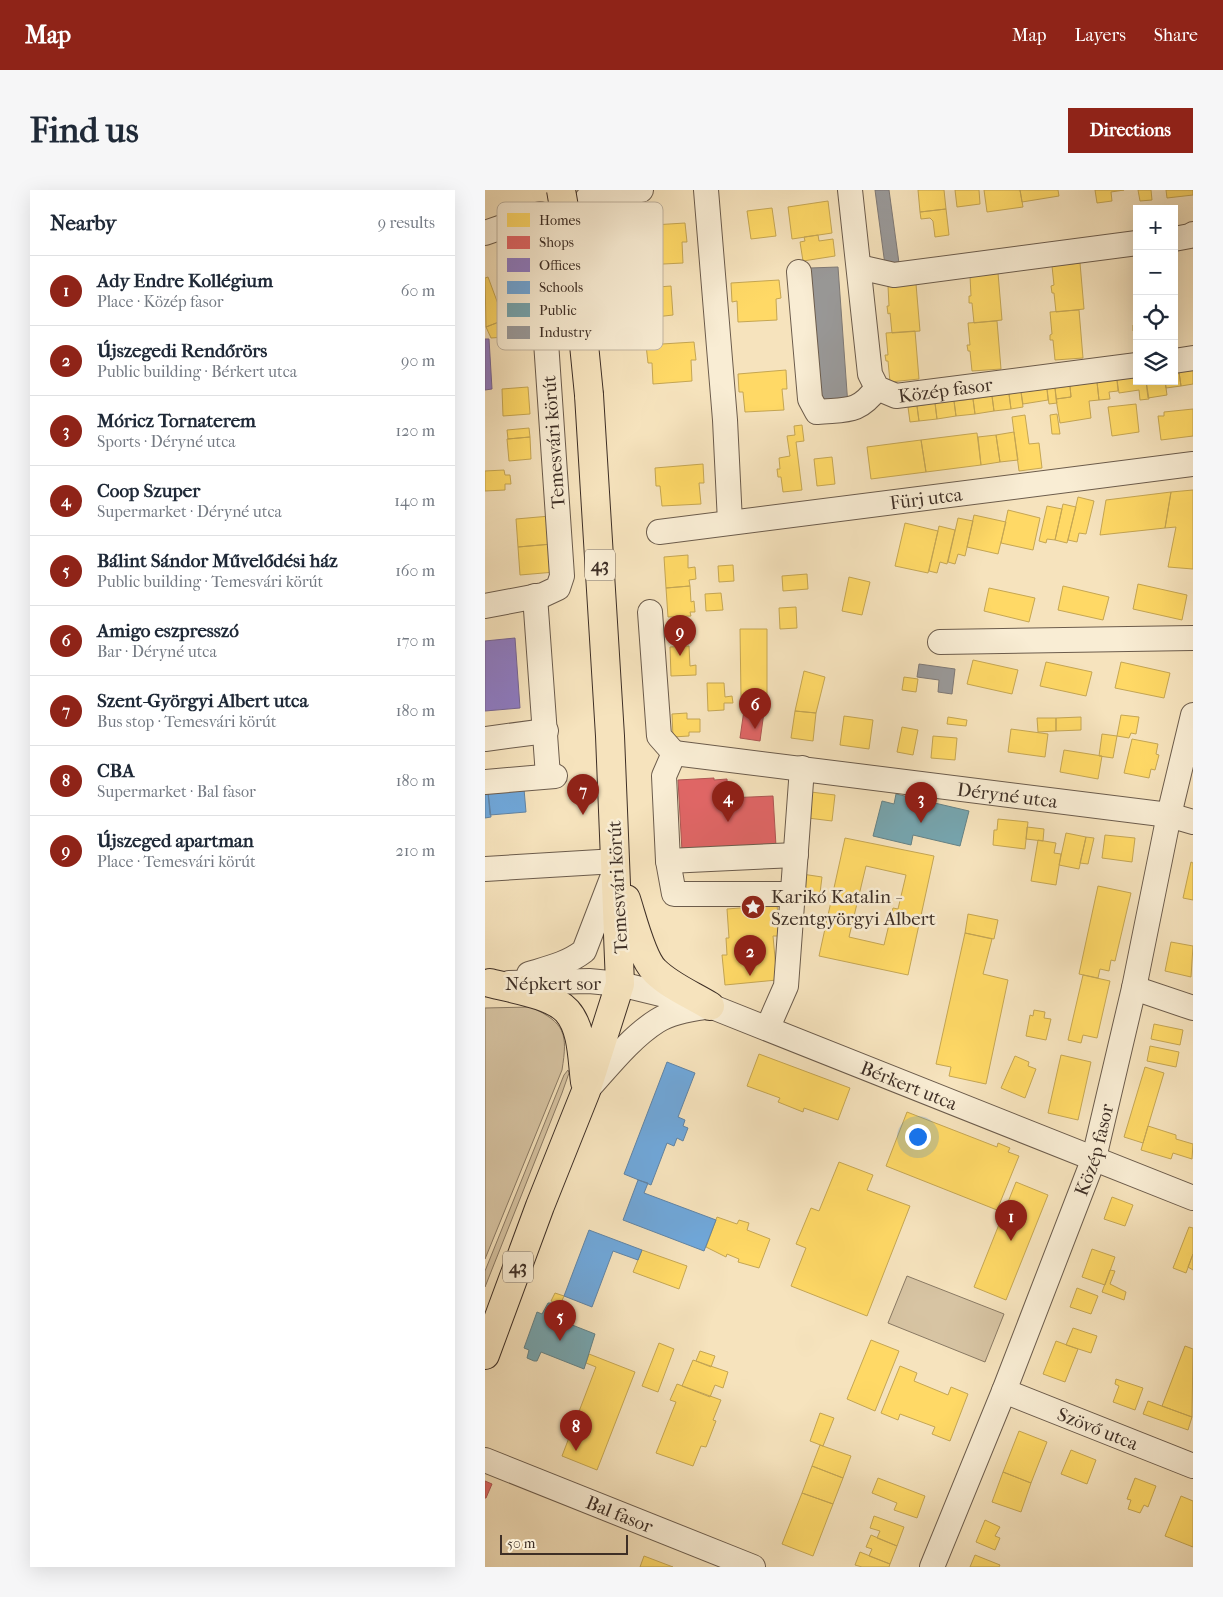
<!DOCTYPE html>
<meta charset="utf-8">
<style>
body{margin:0;font-family:"IM FELL French Canon",serif;background:#f6f6f7;color:#1f2937}
.controls{position:absolute;right:15px;top:15px;display:grid;overflow:hidden;border-radius:0px;box-shadow:0 5px 20px #0002}
.controls button{width:45px;height:45px;display:grid;place-items:center;padding:0;border:0;border-bottom:1px solid #e0e1e3;background:#fff;color:#1f2937;font:25px sans-serif}
.scale{position:absolute;left:15px;bottom:12px;width:128px;box-sizing:border-box;padding-left:5px;border:2px solid #3e2f26;border-top:0;font-size:14px;line-height:18px;white-space:nowrap;color:#3e2f26;-webkit-text-stroke:4px #f9edd4;paint-order:stroke}
.you{position:absolute;left:432px;top:946px;width:18px;height:18px;margin:-12px;border:4px solid #fff;border-radius:50%;background:#1a73e8;box-shadow:0 0 0 8px #1a73e833}
.badge{display:grid;place-items:center;width:32px;height:32px;border-radius:50%;background:#8f2418;color:#fff;font-size:16px;font-weight:700}
.pin{position:absolute;translate:-50% -41px;filter:drop-shadow(0 1px 2px #0008)}
.pin::after{content:'';position:absolute;top:26px;width:18px;height:15px;background:inherit;clip-path:polygon(0 0,100% 0,50% 100%)}
.list{margin:0;padding:0;list-style:none}
h2{display:flex;justify-content:space-between;align-items:center;height:65px;margin:0;padding:0 20px;font-size:21px}
h2 small{font-size:16px;font-weight:400;color:#747a83}
.list li{display:grid;grid-template-columns:32px 1fr auto;gap:15px;align-items:center;box-sizing:border-box;height:70px;padding:0 20px;border-top:1px solid #e0e1e3}
.list b{display:block;font-size:19px;white-space:nowrap}
.list p{margin:0;font-size:16px;white-space:nowrap;color:#747a83}
.list em{font-size:16px;font-style:normal;color:#747a83}
.icon{flex:none;width:28px;height:28px;fill:none;stroke:currentColor;stroke-width:2;stroke-linecap:round;stroke-linejoin:round}
.map{position:relative;flex:none;width:708px;height:1377px;overflow:hidden;border-radius:0px}
header{display:flex;align-items:center;gap:30px;box-sizing:border-box;height:70px;padding:0 25px;background:#8f2418;color:#fff}
header strong{font-size:24px}
nav{display:flex;gap:28px;margin-inline-start:auto;font-size:18px}
.intro{display:flex;align-items:center;justify-content:space-between;box-sizing:border-box;height:120px;padding:0 30px}
h1{margin:0;font-size:35px}
.button{padding:12px 22px;border-radius:0px;background:#8f2418;color:#fff;font-size:18px;font-weight:700}
main{display:flex;gap:30px;padding:0 30px}
aside{flex:1;background:#fff;border-radius:0px;box-shadow:0 5px 20px #0002}
.map>svg:first-child{display:block}
.green{fill:#d7c4a3;stroke:#8a7a64}
.homes{fill:#ffd966;stroke:#c5a653;fill-rule:evenodd}
.shops{fill:#e06666;stroke:#af5653}
.offices{fill:#8e7cc3;stroke:#766594}
.schools{fill:#6fa8dc;stroke:#6084a5}
.public{fill:#76a5af;stroke:#658286}
.industry{fill:#999;stroke:#7e7976}
.lines{fill:none;stroke-linecap:round;stroke-linejoin:round}
.minor-casing{stroke:#6c5c4c;stroke-width:26}
.major-casing{stroke:#3e2f26;stroke-width:30}
.minor{stroke:#f9edd4;stroke-width:24}
.major{stroke:#f6e3bd;stroke-width:28}
.major-bridge-casing{stroke:#3e2f26;stroke-width:30;stroke-linecap:butt}
.major-bridge{stroke:#f6e3bd;stroke-width:28}
.labels{text-anchor:middle;stroke-width:5;stroke-linejoin:round;paint-order:stroke}
.shield{fill:#f9edd4;stroke:#76685a;stroke-width:1}
.shield-label{font-size:18px;font-weight:bold;fill:#3e2f26}
.street-label{font-size:19px;fill:#3e2f26;stroke:#f9edd4}
.poi-label{font-size:19px;fill:#3e2f26;stroke:#f9edd4;text-anchor:start}
.key{fill:#f9edd4;stroke:#c1b4a0;stroke-width:1}
.key-label{font-size:14px;fill:#3e2f26}
</style>
<header>
<strong>Map</strong>
<nav><a>Map</a><a>Layers</a><a>Share</a></nav>
</header>
<div class="intro"><h1>Find us</h1><a class="button">Directions</a></div>
<main>
<aside>
<h2>Nearby<small>9 results</small></h2>
<ul class="list">
<li><span class="badge">1</span><div><b>Ady Endre Kollégium</b><p>Place · Közép fasor</p></div><em>60 m</em></li>
<li><span class="badge">2</span><div><b>Újszegedi Rendőrörs</b><p>Public building · Bérkert utca</p></div><em>90 m</em></li>
<li><span class="badge">3</span><div><b>Móricz Tornaterem</b><p>Sports · Déryné utca</p></div><em>120 m</em></li>
<li><span class="badge">4</span><div><b>Coop Szuper</b><p>Supermarket · Déryné utca</p></div><em>140 m</em></li>
<li><span class="badge">5</span><div><b>Bálint Sándor Művelődési ház</b><p>Public building · Temesvári körút</p></div><em>160 m</em></li>
<li><span class="badge">6</span><div><b>Amigo eszpresszó</b><p>Bar · Déryné utca</p></div><em>170 m</em></li>
<li><span class="badge">7</span><div><b>Szent-Györgyi Albert utca</b><p>Bus stop · Temesvári körút</p></div><em>180 m</em></li>
<li><span class="badge">8</span><div><b>CBA</b><p>Supermarket · Bal fasor</p></div><em>180 m</em></li>
<li><span class="badge">9</span><div><b>Újszeged apartman</b><p>Place · Temesvári körút</p></div><em>210 m</em></li>
</ul>
</aside>
<div class="map">
<svg width="708" height="1377" viewBox="0 0 708 1377">
<rect width="100%" height="100%" fill="#f6e3bd"/>
<filter id="stains"><feTurbulence type="fractalNoise" baseFrequency=".004" numOctaves="4"/><feColorMatrix values="0 0 0 0 .2 0 0 0 0 .09 0 0 0 0 .02 0 0 0 .5 -.17"/></filter>
<radialGradient id="worn" r=".72"><stop offset=".6" stop-color="#630" stop-opacity="0"/><stop offset="1" stop-color="#630" stop-opacity=".3"/></radialGradient>
<path class="green" d="M46 817C80 833 83 843 77 880L0 1069V818Z
M83 880 84 883 77 903 0 1097V1081L79 885Z
M422 1086 519 1124 500 1172 403 1133Z"/>
<path class="homes" d="M433 0H459L461 19 435 22Z
M470 0H494L495 14 472 17Z
M499 0H535L538 17 502 22Z
M535 0H573L574 6 537 12Z
M610 0H639L626 2 627 11 612 13Z
M653 0H666L667 10 655 11Z
M681 0H708V5L682 8Z
M343 11 347 43 307 49 303 17Z
M287 18 291 46 266 49 262 21Z
M461 19 464 45 450 47 448 31 445 28 436 29 435 22Z
M200 33 202 52H197L198 73 159 75 158 55H153L152 36Z
M333 45 334 51 348 49 350 66 318 71 315 52 320 51 319 47Z
M595 73 599 119 571 122 569 103H567L566 96 569 95 567 76Z
M513 83 517 130 489 133 487 113H484V106H486L485 86Z
M3 87 19 130 1 137 0 88Z
M294 90 296 108 291 109 292 130 253 132 252 111 247 112 246 93Z
M431 94 435 141 407 143 405 123 403 124 402 116H404L403 96Z
M186 96 188 125 162 128 160 98Z
M649 113H652V149L651 140 648 141V135H651Z
M594 120 598 168 570 170 568 150H565V145L567 144 565 122Z
M512 131 516 179 487 181 485 161H483L482 155H485L483 133Z
M14 132 20 147 6 148 1 137Z
M430 141 434 189 405 192 403 171H401L400 165H403L401 143Z
M209 152 211 170H206L207 191 168 194 167 173H163L161 155Z
M301 180 302 199H297L299 220 260 222 258 202H254L253 184Z
M708 180V194L696 196 694 182Z
M689 182H694L696 196 681 198 680 191H689Z
M652 187V191H661L664 209 655 210 654 200 634 203 632 190Z
M632 190 633 201 624 202 625 209 614 210 612 192Z
M661 191H680L682 205 663 208Z
M612 192 614 210 604 211 606 228 575 233 571 209 586 207 585 196Z
M585 196 586 207 571 209 570 198Z
M43 197 45 224 18 226 17 199Z
M570 198 572 213 564 214 562 199Z
M562 199 563 210 538 214 536 202Z
M536 202 538 217 526 219 524 204Z
M524 204 526 219 509 221 507 206Z
M507 206 509 221 490 224 488 209Z
M488 209 490 224 471 226 469 211Z
M469 211 471 226 452 229 450 213Z
M450 213 452 229 434 231 432 216Z
M651 214 654 242 627 246 623 217Z
M432 216 434 231 425 232 423 217Z
M708 219V246L676 250 673 226H679V222Z
M572 224 575 244H567L565 225Z
M540 225 544 254 554 253 557 278 534 281 527 227Z
M317 235 319 251 311 252 317 300 298 302 296 287H293L292 279H295L294 268 305 266 302 246 310 245 309 236Z
M44 238 45 247 23 249 22 240Z
M529 242 533 270 515 272 511 245Z
M492 243 496 275 441 282 436 250Z
M511 245 515 272 496 275 493 247Z
M45 247 46 269 24 271 22 249Z
M436 250 441 282 386 289 382 257Z
M347 267 350 294 332 296 329 269Z
M218 274 219 293H214L216 314 177 316 175 296H171L170 278Z
M19 280 20 285H25L26 294H20V300L0 301V281Z
M708 300V379L683 377 691 337 680 338 686 302Z
M686 302 680 338 615 345 621 310Z
M593 307 609 311 601 344 594 343 592 352 583 350Z
M578 314 591 317 582 353 570 350Z
M562 316 577 319 570 350 562 349 561 353 554 351Z
M523 320 555 328 548 360 516 353Z
M489 325 521 332 513 364 482 357Z
M65 326 67 354 33 357 31 329Z
M473 328 488 331 480 366 473 364 470 374 463 372Z
M420 333 453 341 443 383 410 376Z
M454 336 470 340 462 374 455 372 452 383 444 381Z
M67 354 70 382 35 385 33 357Z
M203 365V378L210 377 211 389 204 390 205 396 181 398 179 367Z
M248 375 249 391 234 392 233 376Z
M322 384 323 399 298 401 297 386Z
M364 387 385 392 377 425 357 421Z
M653 394 702 405 697 430 648 419Z
M205 396 206 412 209 411 210 422H205L206 426 183 427 181 398Z
M578 396 624 407 618 430 573 420Z
M504 398 550 408 544 432 499 421Z
M236 403 238 420 221 421 220 404Z
M311 417 312 438 295 439 294 418Z
M255 439H282V506L256 507Z
M204 456 205 476 211 475V485L186 486 185 457Z
M488 470 533 480 527 504 482 494Z
M561 472 607 482 601 506 555 496Z
M636 472 685 483 679 508 630 498Z
M319 481 340 487 331 523 310 521Z
M419 487 433 489 431 502 417 500Z
M222 493H239L240 507 247 506 248 513H239V520L223 521Z
M310 521 331 523 328 551 306 548Z
M202 523V529H215V542H204V546L188 547 187 524Z
M636 525 654 527 651 544 646 543 644 548 632 546Z
M359 526 388 530 384 559 355 555Z
M463 527 482 530 481 536 462 534Z
M596 527V540L571 541V528Z
M552 528H571V541L553 542Z
M417 537 433 540 428 565 412 562Z
M526 539 563 544 560 567 523 562Z
M617 544 632 546 628 568 614 566Z
M448 546 472 548 470 570 446 568Z
M647 549 673 554 671 564 674 565 670 580 666 579 664 588 639 583Z
M579 560 617 566 613 589 575 582Z
M326 602 350 605 347 631 323 628Z
M513 629 543 632 540 659 508 655 509 640H512Z
M542 637 559 639 558 651 541 649Z
M581 643 601 647 594 679 574 675Z
M620 645 650 648 647 672 617 668Z
M601 647 609 648 603 674 595 673Z
M360 648 449 666 423 785 334 766ZM381 676 421 685 413 719 408 718 399 755 364 747Z
M553 650 571 653 569 663 576 664 571 695 546 691Z
M706 672 708 673V710L698 708Z
M317 684 337 687 335 703 315 700Z
M613 696 646 703 630 771 626 770 624 781 615 779 613 788 594 784Z
M292 715 295 746H288L292 790 240 795 237 765H242L241 748H244L242 719Z
M483 724 513 730 509 749 480 743Z
M480 743 507 749 498 784 523 790 501 894 464 886 466 877 451 874Z
M686 752 708 756 706 787 680 781Z
M598 785 625 791 612 848 598 845 596 853 583 850Z
M549 820 560 822 559 828 566 829 561 850 541 846 545 825 548 826Z
M669 834 698 840 695 855 666 849Z
M665 856 694 862 691 877 662 871Z
M274 864 365 898 353 930 319 918 318 922 293 912 295 908 262 896Z
M576 865 606 872 593 930 563 923Z
M530 866 544 872 543 876 551 879 540 908 516 898Z
M660 877 679 883 658 953 639 947Z
M422 922 512 957 513 953 525 958 523 962 534 966 512 1020 401 976Z
M663 936 691 945V949L708 954 707 969 688 963 686 969 656 960Z
M354 972 388 985 382 1000 425 1016 382 1126 306 1096 321 1058 311 1054 326 1018 334 1021Z
M531 992 563 1005 521 1110 489 1097Z
M627 1007 648 1015 640 1036 619 1029Z
M232 1027 252 1034 254 1030 264 1033 262 1040 285 1049 274 1078 253 1072 254 1069 242 1064 241 1067 221 1057Z
M704 1037 708 1038V1064L701 1083 688 1078Z
M607 1059 630 1067 620 1095 597 1087Z
M157 1060 202 1076 194 1099 148 1082Z
M708 1064V1080L703 1077Z
M625 1080 630 1081 625 1094 641 1102 639 1110 617 1102Z
M592 1098 613 1106 606 1124 585 1117Z
M70 1103 79 1106 75 1115 66 1111Z
M588 1138 612 1146 606 1163 581 1155Z
M386 1150 414 1161 390 1221 362 1209Z
M571 1151 593 1159 580 1192 558 1184Z
M174 1153 189 1159 173 1202 157 1196Z
M700 1156 708 1159 707 1227 677 1216Z
M215 1161 230 1166 226 1177 211 1171Z
M104 1164 150 1182 112 1280 77 1266 111 1177 101 1173Z
M208 1170 243 1182 238 1198 230 1195 225 1207 197 1196Z
M415 1176 432 1183 429 1191 463 1205 466 1197 483 1204 465 1251 447 1244 450 1237 415 1224 413 1230 396 1223Z
M631 1189 658 1198 650 1220 628 1212 634 1196 630 1194Z
M192 1194 236 1210 228 1230 231 1231 221 1257 216 1256 208 1276 171 1263 191 1212 185 1210Z
M663 1211 707 1227 703 1240 658 1224Z
M335 1223 349 1228 338 1256 325 1251Z
M534 1241 562 1252 546 1293 518 1282Z
M335 1255 366 1266 358 1288 327 1276Z
M586 1260 611 1270 602 1294 576 1284Z
M327 1276 358 1288 348 1314 317 1303Z
M518 1282 546 1293 536 1322 507 1312Z
M393 1288 440 1306 432 1328 409 1320 412 1313 387 1303Z
M650 1288 671 1296 663 1317 659 1315 655 1323 643 1319 646 1310 642 1309Z
M317 1303 348 1314 328 1366 297 1354Z
M696 1306 708 1311V1357L680 1346Z
M389 1326 419 1337 412 1356 392 1348 395 1341 385 1338Z
M500 1330 515 1337 510 1346 515 1348 510 1360 491 1352Z
M386 1345 412 1356 405 1374 384 1366 387 1359 381 1357Z
M375 1362 405 1374 404 1377H377L370 1375Z
M490 1365 515 1375 514 1377H485Z
M159 1366 188 1377H155Z"/>
<path class="shops" d="M259 520 279 522 275 551 255 548Z
M229 588V590L242 589 243 608 288 606 291 656 197 661 193 590Z
M0 1291 7 1294 1 1308H0Z"/>
<path class="offices" d="M0 149H4L7 199 0 200Z
M30 448 35 518 0 521V451Z"/>
<path class="schools" d="M39 599 41 622 5 625 3 602Z
M0 602H3L6 627 0 628Z
M182 872 210 883 193 927 200 930 198 936 203 938 198 951 192 948 189 956 182 953 166 995 139 984Z
M153 990 163 993 159 1003 231 1030 219 1061 138 1030Z
M104 1040 157 1060 153 1070 128 1061 107 1117 79 1106Z"/>
<path class="public" d="M411 604 484 621 475 656 428 645 426 655 388 646 397 611 409 614Z
M63 1113H68L70 1116 71 1119 67 1127 110 1144 99 1179 56 1162 52 1171H49L42 1168 44 1160 39 1158 52 1122 57 1124Z"/>
<path class="industry" d="M390 0H404L414 73 400 75Z
M353 77 363 216 335 218 325 78Z
M434 474 470 479 467 504 453 502 454 490 432 487Z"/>
<g class="lines">
<g class="minor-casing">
<g id="minor">
<path d="M221 0 240 230 245 332"/>
<path id="s1" d="M365 0 385 184 392 198 411 206 652 175"/>
<path d="M102 9 156 0"/>
<path d="M0 43 55 24"/>
<path d="M689 49 705 46 708 44"/>
<path d="M374 77 409 85 652 53"/>
<path d="M314 82 325 209 332 222C361 219 373 224 392 198"/>
<path d="M689 171 708 168"/>
<path id="s2" d="M174 342 708 274"/>
<path d="M50 406 63 586"/>
<path d="M0 416 58 405 73 398 77 386 60 137 41 28"/>
<path d="M165 422 174 546 189 563"/>
<path d="M455 452 708 448"/>
<path d="M0 549 61 541"/>
<path id="s3" d="M189 563 684 625 708 632"/>
<path d="M189 563 179 586 183 671 189 704H308"/>
<path d="M0 592 70 586"/>
<path d="M183 671 311 665"/>
<path d="M0 679 131 671"/>
<path d="M44 784C64 778 82 774 99 761L129 683"/>
<path id="s4" d="M24 793 104 791 135 794 225 816 708 1008"/>
<path d="M649 798 708 818"/>
<path d="M283 837 301 796 317 578"/>
<path d="M101 901C122 878 145 848 172 831 186 822 204 819 220 817"/>
<path id="s5" d="M519 1201 708 1276"/>
<path id="s6" d="M0 1270 268 1377"/>
<path id="s7" d="M447 1377 519 1201 609 968 649 798 684 625 708 525"/>
</g>
</g>
<g class="major-casing">
<path id="major" d="M141 709C147 727 157 769 170 781 185 796 207 805 225 816
M5 793C27 799 66 804 82 821 98 839 97 870 100 892
M0 1165 55 1016 101 901 135 794 125 546 104 205"/>
</g>
<use href="#minor" class="minor"/>
<use href="#major" class="major"/>
<g class="major-bridge-casing">
<path id="major-bridge" d="M76 0 94 104 104 205"/>
</g>
<use href="#major-bridge" class="major-bridge"/>
</g>
<defs>
<g id="sight-disc" transform="scale(1.25)"><circle r="9.5" fill="#8f2418" stroke="#f9edd4"/><path d="M0-6L1.8-2.2L6-1.7L2.9 1.2L3.7 5.4L0 3.3L-3.7 5.4L-2.9 1.2L-6-1.7L-1.8-2.2Z" fill="#fff"/></g>
</defs>
<g fill-rule="evenodd">
<use href="#sight-disc" x="268" y="717"/>
</g>
<g class="labels">
<g class="shield">
<rect x="100" y="359.5" width="30" height="31" rx="4"/>
<rect x="18" y="1061.5" width="30" height="31" rx="4"/>
</g>
<g class="shield-label">
<text x="115" y="381">43</text>
<text x="33" y="1083">43</text>
</g>
<g class="street-label">
<text dy="7" stroke="none"><textPath href="#s1" startOffset="271">Közép fasor</textPath></text>
<text transform="translate(68 252) rotate(-94)" y="7">Temesvári körút</text>
<text dy="7" stroke="none"><textPath href="#s2" startOffset="269">Fürj utca</textPath></text>
<text dy="7" stroke="none"><textPath href="#s3" startOffset="336">Déryné utca</textPath></text>
<text transform="translate(132 697) rotate(-93)" y="7">Temesvári körút</text>
<text x="68" y="800">Népkert sor</text>
<text dy="7" stroke="none"><textPath href="#s4" startOffset="418">Bérkert utca</textPath></text>
<text dy="7" stroke="none"><textPath href="#s7" startOffset="448">Közép fasor</textPath></text>
<text dy="7" stroke="none"><textPath href="#s5" startOffset="101">Szövő utca</textPath></text>
<text dy="7" stroke="none"><textPath href="#s6" startOffset="145">Bal fasor</textPath></text>
</g>
<g class="poi-label">
<text x="286" y="713">Karikó Katalin -<tspan x="286" dy="22">Szentgyörgyi Albert</tspan></text>
</g>
</g>
<rect x="12" y="12" width="166" height="148" rx="8" class="key"/>
<rect x="22" y="23" width="23" height="14" fill="#ffd966"/>
<rect x="22" y="46" width="23" height="13" fill="#e06666"/>
<rect x="22" y="68" width="23" height="14" fill="#8e7cc3"/>
<rect x="22" y="91" width="23" height="13" fill="#6fa8dc"/>
<rect x="22" y="113" width="23" height="14" fill="#76a5af"/>
<rect x="22" y="136" width="23" height="13" fill="#999"/>
<g class="key-label">
<text x="54" y="35">Homes</text>
<text x="54" y="57">Shops</text>
<text x="54" y="80">Offices</text>
<text x="54" y="102">Schools</text>
<text x="54" y="125">Public</text>
<text x="54" y="147">Industry</text>
</g>
<rect width="100%" height="100%" filter="url(#stains)"/>
<rect width="100%" height="100%" fill="url(#worn)"/>
</svg>
<div class="controls">
<button>+</button>
<button>−</button>
<button><svg class="icon" aria-label="locate" viewBox="0 0 24 24"><circle cx="12" cy="12" r="6"/><path d="M12 2v4M12 18v4M2 12h4M18 12h4"/></svg></button>
<button><svg class="icon" aria-label="layers" viewBox="0 0 24 24"><path d="M12 4l9 5-9 5-9-5zM3 14l9 5 9-5"/></svg></button>
</div>
<div class="scale">50 m</div>
<div class="you"></div>
<div class="pin badge" style="left:526px;top:1051px">1</div>
<div class="pin badge" style="left:265px;top:786px">2</div>
<div class="pin badge" style="left:436px;top:633px">3</div>
<div class="pin badge" style="left:243px;top:632px">4</div>
<div class="pin badge" style="left:75px;top:1151px">5</div>
<div class="pin badge" style="left:270px;top:539px">6</div>
<div class="pin badge" style="left:98px;top:625px">7</div>
<div class="pin badge" style="left:91px;top:1261px">8</div>
<div class="pin badge" style="left:195px;top:466px">9</div>
</div>
</main>
